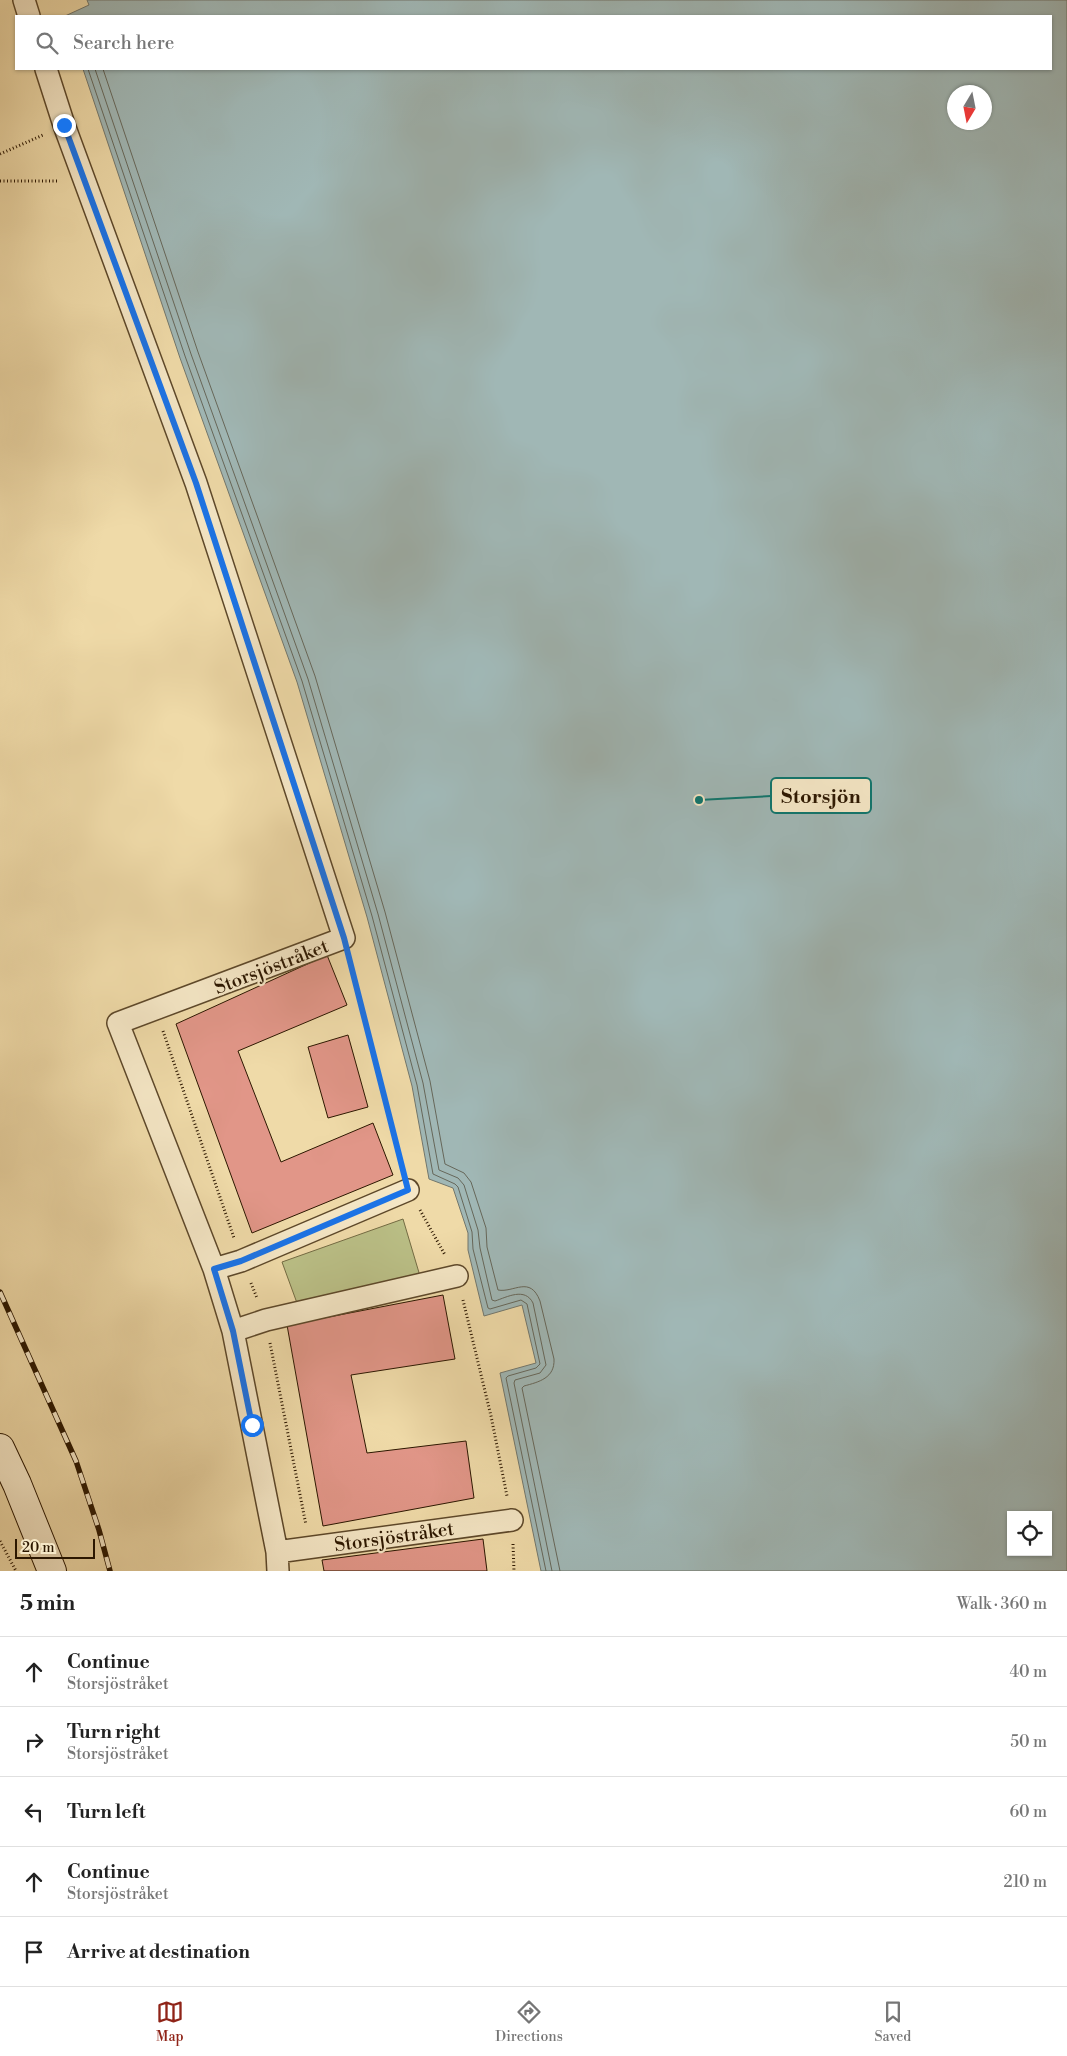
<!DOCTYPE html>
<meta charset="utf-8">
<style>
body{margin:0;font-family:"Libre Bodoni",serif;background:#f6f6f6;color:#222}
.controls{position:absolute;right:15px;bottom:15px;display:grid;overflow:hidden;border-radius:0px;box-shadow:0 1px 4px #0004}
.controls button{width:45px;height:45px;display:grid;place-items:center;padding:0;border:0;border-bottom:1px solid #e0e0e0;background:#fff;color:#222;font:25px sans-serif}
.compass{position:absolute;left:947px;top:85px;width:45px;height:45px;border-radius:50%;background:#fff;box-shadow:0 1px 4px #0004;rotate:190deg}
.scale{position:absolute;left:15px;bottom:12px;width:80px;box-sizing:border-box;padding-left:5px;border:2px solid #2c1700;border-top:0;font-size:14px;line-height:18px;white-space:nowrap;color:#2c1700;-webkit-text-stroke:4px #f5e7c6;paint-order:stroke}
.stop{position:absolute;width:15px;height:15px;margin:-11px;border:4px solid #1a73e8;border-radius:50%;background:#fff}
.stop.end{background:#1a73e8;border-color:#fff;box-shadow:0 1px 5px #0008}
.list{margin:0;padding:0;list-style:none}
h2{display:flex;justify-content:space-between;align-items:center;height:65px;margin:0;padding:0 20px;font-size:21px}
h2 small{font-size:16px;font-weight:400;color:#767676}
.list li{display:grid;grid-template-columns:32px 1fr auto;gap:15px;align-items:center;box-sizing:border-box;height:70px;padding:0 20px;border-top:1px solid #e0e0e0}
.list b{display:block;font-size:19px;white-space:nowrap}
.list p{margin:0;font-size:16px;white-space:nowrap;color:#767676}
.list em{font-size:16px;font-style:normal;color:#767676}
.icon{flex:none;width:28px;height:28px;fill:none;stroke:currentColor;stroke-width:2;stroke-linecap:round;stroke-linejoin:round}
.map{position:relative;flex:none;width:1067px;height:1571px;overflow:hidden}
.search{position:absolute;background:#fff;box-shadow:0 1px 4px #0004;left:15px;right:15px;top:15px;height:55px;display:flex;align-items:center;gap:12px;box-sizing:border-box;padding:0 18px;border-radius:0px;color:#767676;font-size:19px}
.sheet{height:415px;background:#fff}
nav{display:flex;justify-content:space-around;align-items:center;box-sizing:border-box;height:70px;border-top:1px solid #e0e0e0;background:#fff;font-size:14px;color:#767676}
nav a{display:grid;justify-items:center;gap:2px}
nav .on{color:#8f2418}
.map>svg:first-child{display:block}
.green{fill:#babf86;stroke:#736b43}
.water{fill:#a0b7b5;stroke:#72776d;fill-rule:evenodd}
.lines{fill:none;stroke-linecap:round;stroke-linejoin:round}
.shore{stroke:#66675a;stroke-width:1}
.building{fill:#e19688;stroke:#2c1700}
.street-casing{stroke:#5d482a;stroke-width:24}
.secondary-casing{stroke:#2c1700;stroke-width:30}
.path{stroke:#2c1700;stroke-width:3;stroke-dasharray:1 2.5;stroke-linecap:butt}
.street{stroke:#f5e7c6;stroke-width:21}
.secondary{stroke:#f5e7c6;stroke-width:28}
.rail-casing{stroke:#2c1700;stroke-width:5.5}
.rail{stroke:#f5e7c6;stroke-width:4;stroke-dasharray:11;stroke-linecap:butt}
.route{stroke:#1a73e8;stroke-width:6}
.labels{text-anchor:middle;stroke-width:4.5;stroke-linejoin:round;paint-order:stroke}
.street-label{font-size:19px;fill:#2c1700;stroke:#f5e7c6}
.leader{fill:none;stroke:#0f766e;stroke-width:2}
.callout-dot{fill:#0f766e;stroke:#f5e7c6;stroke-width:2}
.callout{fill:#f5e7c6;stroke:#0f766e;stroke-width:2}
.callout-label{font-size:20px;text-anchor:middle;font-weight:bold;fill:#2c1700}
</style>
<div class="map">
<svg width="1067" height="1571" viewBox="0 0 1067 1571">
<rect width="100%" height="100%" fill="#efdaa8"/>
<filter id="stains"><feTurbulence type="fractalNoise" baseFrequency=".004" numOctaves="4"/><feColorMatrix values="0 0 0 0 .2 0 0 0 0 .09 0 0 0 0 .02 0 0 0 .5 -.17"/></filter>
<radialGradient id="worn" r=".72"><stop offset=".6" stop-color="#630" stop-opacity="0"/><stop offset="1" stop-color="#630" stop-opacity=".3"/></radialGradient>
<path class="green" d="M403 1219 420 1276 297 1303 282 1262Z"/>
<path class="water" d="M87 0H1067V1571H541L500 1373 536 1363 522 1305 484 1316 468 1250V1233L453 1188 429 1179 412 1086 367 917 297 682 180 358 83 69H1051V16H65L89 5ZM954 92H984V122H954ZM1011 1515H1048V1552H1011Z"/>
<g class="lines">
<path class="shore" d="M88 69 185 356 302 681 372 916 417 1085 433 1174 455 1184 458 1187 472 1232 473 1249 488 1308 490 1309 521 1300 527 1304 540 1364 536 1368 508 1376 506 1378 546 1571
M95 69 191 354 308 679 378 914 423 1083 439 1170 458 1178 464 1185 478 1230 480 1248 492 1300 495 1301C507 1297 525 1287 533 1303L546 1365 540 1373 515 1380 514 1383 552 1571
M103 69 198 352 315 676 385 912 430 1081 445 1164 464 1173 471 1182 486 1228 487 1247 498 1290C514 1293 530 1275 540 1301L554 1359C555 1378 539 1382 524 1386L522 1388 560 1571"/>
</g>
<path class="building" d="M327 955 347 1005 238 1051 281 1162 373 1123 393 1175 252 1233 176 1024Z
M348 1035 368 1107 328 1118 308 1047Z
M443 1295 455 1359 351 1375 367 1453 466 1441 474 1498 323 1526 287 1325Z
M483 1539 487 1571H324L322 1560Z"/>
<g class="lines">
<g class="street-casing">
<path id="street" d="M24 0 29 16
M46 69 64 125 196 483 344 938 118 1023 214 1269 233 1331 277 1552 278 1571
M214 1269 241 1261 408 1190
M233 1331 266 1320 457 1276
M277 1552 512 1520"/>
</g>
<g class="secondary-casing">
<path id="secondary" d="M0 1448 17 1484 52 1571"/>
</g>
<path class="path" d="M0 154 43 135
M0 181H59
M350 961 403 1168
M163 1031 234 1238
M420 1210 445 1255
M251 1283 257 1298
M463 1300 491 1416 507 1496
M270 1343 306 1525
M0 1541 16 1571
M513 1544 514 1571"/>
<use href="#street" class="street"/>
<use href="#secondary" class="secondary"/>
<g class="rail-casing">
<path id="rail" d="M0 1292 76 1461 99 1530 110 1571"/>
</g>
<use href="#rail" class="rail"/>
</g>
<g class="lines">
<path class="route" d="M64 125 196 483 344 938 408 1190 241 1261 214 1269 233 1331 252 1425"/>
</g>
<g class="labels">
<g class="street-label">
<text transform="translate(271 966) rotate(-21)" y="7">Storsjöstråket</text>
<text transform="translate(394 1536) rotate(-8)" y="7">Storsjöstråket</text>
</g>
</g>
<path class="leader" d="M699 800L771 796"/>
<circle class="callout-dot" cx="699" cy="800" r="5"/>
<rect class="callout" x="771" y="778" width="100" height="35" rx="5"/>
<g class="callout-label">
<text x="821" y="803">Storsjön</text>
</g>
<rect width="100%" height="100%" filter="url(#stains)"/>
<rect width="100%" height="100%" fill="url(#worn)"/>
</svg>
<div class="controls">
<button><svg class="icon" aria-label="locate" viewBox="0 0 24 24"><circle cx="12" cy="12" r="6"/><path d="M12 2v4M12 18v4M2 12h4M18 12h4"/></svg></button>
</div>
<svg class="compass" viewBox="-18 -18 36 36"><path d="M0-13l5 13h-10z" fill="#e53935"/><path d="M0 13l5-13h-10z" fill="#767676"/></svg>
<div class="scale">20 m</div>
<div class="stop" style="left:252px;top:1425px"></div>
<div class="stop end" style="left:64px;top:125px"></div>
<div class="search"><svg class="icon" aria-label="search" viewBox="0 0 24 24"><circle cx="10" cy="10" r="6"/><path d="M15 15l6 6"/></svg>Search here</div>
</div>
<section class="sheet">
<h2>5 min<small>Walk · 360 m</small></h2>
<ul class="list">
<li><svg class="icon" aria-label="ahead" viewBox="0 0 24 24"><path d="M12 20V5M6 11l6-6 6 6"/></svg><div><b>Continue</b><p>Storsjöstråket</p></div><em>40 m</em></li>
<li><svg class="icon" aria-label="right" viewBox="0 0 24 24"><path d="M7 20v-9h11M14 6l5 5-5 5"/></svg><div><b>Turn right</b><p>Storsjöstråket</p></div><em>50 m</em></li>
<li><svg class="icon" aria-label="left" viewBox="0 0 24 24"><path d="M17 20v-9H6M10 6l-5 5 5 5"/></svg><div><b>Turn left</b></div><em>60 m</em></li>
<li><svg class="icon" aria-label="ahead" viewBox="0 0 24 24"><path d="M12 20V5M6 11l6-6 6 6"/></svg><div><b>Continue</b><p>Storsjöstråket</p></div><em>210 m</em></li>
<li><svg class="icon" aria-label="arrive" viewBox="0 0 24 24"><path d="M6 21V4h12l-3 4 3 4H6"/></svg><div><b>Arrive at destination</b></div></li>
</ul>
</section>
<nav>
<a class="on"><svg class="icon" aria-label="map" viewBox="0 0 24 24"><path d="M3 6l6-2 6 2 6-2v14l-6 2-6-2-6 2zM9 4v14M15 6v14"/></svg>Map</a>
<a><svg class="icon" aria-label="directions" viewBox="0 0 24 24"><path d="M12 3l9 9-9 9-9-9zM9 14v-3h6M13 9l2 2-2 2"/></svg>Directions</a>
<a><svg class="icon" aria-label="saved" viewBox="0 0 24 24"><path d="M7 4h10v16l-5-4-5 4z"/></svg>Saved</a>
</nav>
